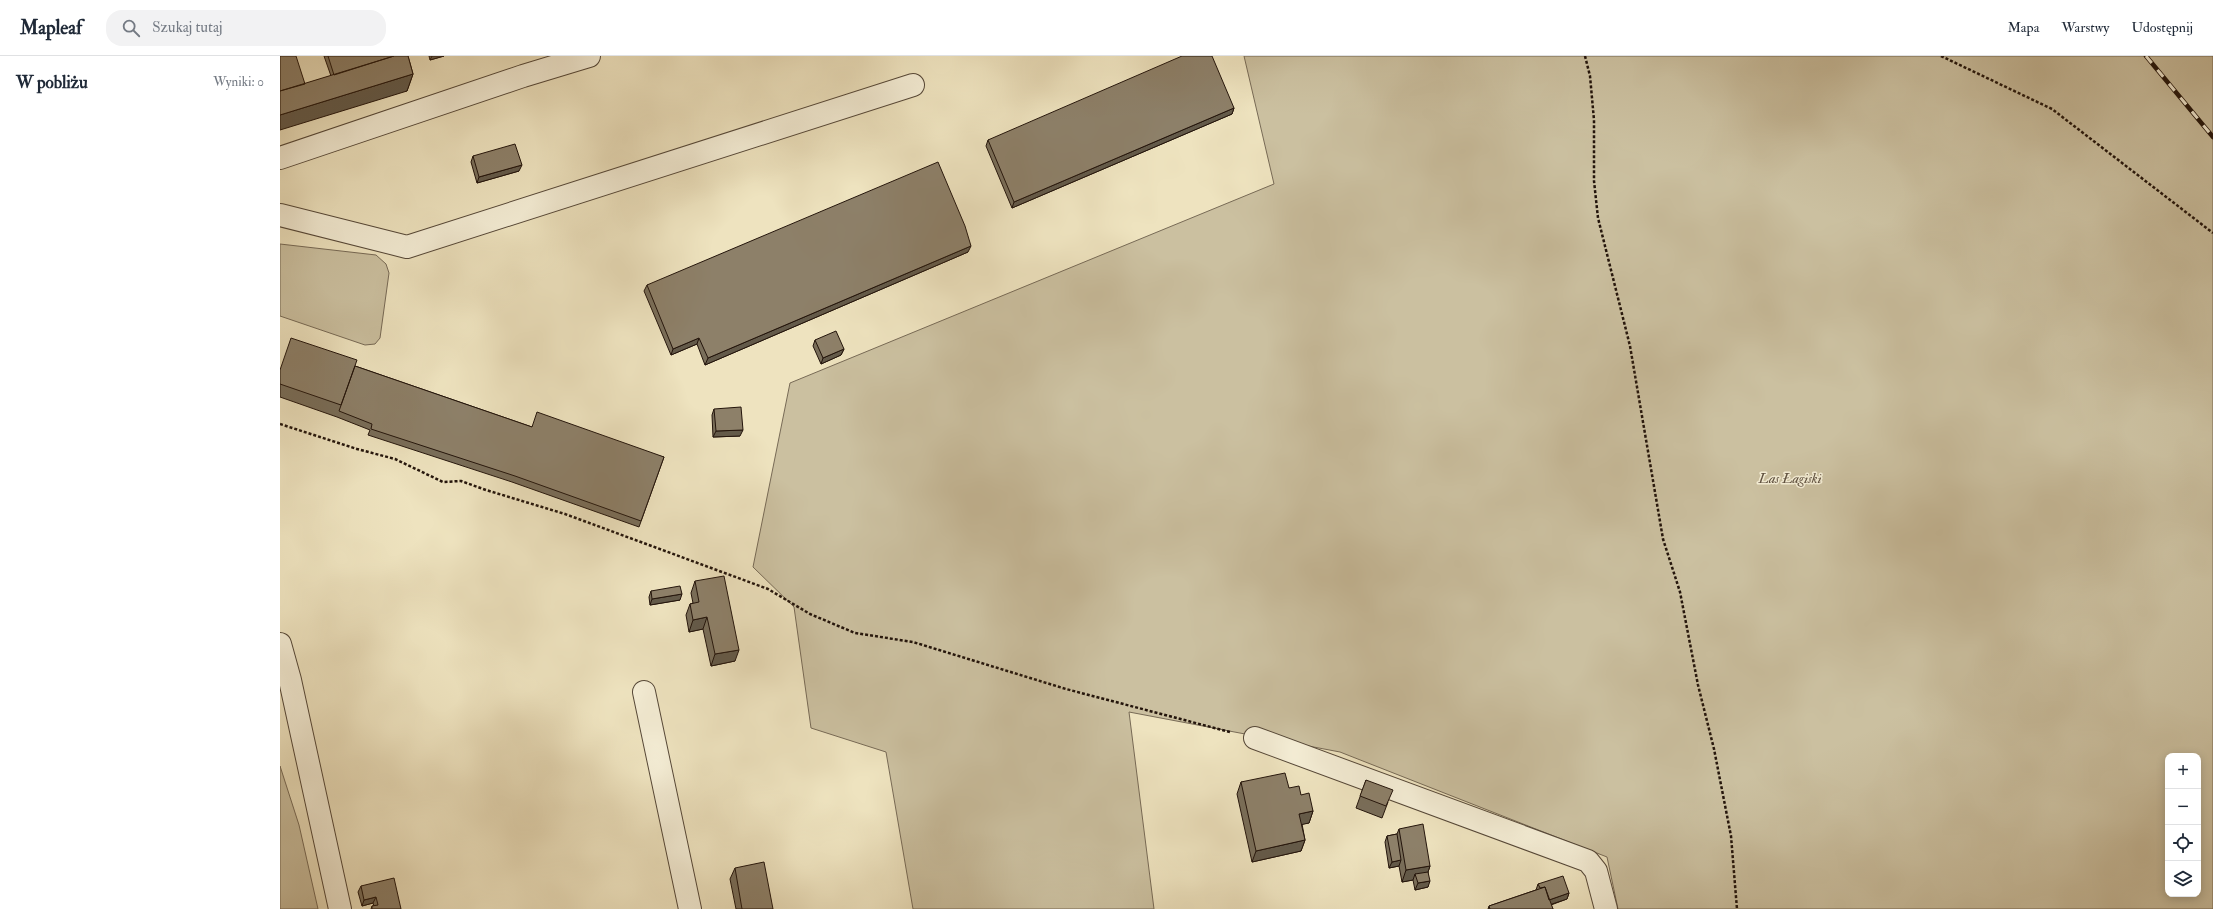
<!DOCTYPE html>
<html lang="pl">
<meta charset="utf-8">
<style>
body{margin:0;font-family:"IM FELL Double Pica",serif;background:#f2f2f3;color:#1f2937}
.controls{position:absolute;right:12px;bottom:12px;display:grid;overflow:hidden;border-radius:8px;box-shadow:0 2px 10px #0003}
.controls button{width:36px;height:36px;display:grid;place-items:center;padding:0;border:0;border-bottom:1px solid #e0e1e3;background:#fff;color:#1f2937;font:20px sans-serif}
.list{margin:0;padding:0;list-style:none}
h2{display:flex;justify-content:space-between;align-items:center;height:52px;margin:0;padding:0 16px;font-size:17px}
h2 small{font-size:13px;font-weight:400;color:#747a83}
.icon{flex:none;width:22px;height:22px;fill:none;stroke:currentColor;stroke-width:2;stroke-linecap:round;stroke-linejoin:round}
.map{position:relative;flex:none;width:1933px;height:853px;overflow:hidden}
header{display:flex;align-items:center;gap:24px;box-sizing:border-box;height:56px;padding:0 20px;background:#fff;border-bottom:1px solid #e0e1e3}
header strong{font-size:19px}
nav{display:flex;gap:22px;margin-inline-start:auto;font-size:14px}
.search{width:280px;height:36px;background:#f2f2f3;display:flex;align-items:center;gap:10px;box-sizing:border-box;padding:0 14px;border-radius:16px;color:#747a83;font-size:15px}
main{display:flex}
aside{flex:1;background:#fff}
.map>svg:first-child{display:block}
.green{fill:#cbc0a0;stroke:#776a56;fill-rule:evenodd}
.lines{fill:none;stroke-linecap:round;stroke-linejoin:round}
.minor-casing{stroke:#564838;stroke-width:24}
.path{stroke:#23140b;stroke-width:2.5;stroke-dasharray:3 2;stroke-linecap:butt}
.minor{stroke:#f4edd5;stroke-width:22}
.rail-casing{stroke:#23140b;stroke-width:4.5}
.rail{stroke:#f4edd5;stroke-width:3;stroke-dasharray:9;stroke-linecap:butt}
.wall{fill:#796e5a;stroke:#23140b}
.shaded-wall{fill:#635a4a;stroke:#23140b}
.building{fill:#8d8069;stroke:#23140b}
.labels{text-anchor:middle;stroke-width:3;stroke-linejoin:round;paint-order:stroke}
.park-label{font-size:14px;font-style:italic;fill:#5e503f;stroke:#f4edd5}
</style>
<header>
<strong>Mapleaf</strong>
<div class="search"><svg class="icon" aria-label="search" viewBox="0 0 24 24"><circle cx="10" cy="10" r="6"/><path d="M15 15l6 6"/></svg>Szukaj tutaj</div>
<nav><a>Mapa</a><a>Warstwy</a><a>Udostępnij</a></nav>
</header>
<main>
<aside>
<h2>W pobliżu<small>Wyniki: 0</small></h2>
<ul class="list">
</ul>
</aside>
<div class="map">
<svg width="1933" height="853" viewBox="0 0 1933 853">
<rect width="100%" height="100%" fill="#eee3bf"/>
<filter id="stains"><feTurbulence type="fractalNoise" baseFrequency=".005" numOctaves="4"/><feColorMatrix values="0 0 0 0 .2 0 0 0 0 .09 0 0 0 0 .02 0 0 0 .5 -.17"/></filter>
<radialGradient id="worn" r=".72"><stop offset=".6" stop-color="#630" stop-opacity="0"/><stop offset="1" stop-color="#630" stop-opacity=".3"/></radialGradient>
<path class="green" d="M964 0H1933V853H1338L1327 801 1060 696 849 656 874 853H633L606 696 531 672 514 551 473 511 510 327 994 128ZM1888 700H1918V838H1888Z
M0 188 96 199 106 208 109 217 100 282 95 288 85 289 0 260Z
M0 710 19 769 38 853H0Z"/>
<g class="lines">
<g class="minor-casing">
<path id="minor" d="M0 102 243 20 309 0
M0 159 127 191 633 29
M0 588 10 624 60 853
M364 636 410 853
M975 682 1308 805 1316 815 1326 853"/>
</g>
<path class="path" d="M1305 0 1310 20 1314 64V125L1318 162 1350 290 1383 483 1400 536 1418 629 1434 693 1451 780 1457 853
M1661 0 1772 53 1933 177
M0 368 77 393 115 403 163 426 181 425 206 434 285 458 488 533 530 558 575 577 633 586 786 633 950 676"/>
<use href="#minor" class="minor"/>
<g class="rail-casing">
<path id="rail" d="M1866 0 1933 81"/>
</g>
<use href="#rail" class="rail"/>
</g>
<path class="wall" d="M44 0H128L133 18 127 35 25 28 51 20Z
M149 0H164L150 4Z
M954 52 952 58 732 152 706 90 708 84Z
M193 100 239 115 197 127 191 106Z
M688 196 425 309 417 288 391 299 364 235 367 229Z
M535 284 564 293 561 299 541 308 533 290Z
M75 310 252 371 384 401 359 471 232 426 88 379 90 374 57 361 0 341V314Z
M434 353 460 380 433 381 432 359Z
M415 525 455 605 431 610 423 573 409 576 406 559 410 548 413 547 411 537Z
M371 535 400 544 370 549 369 541Z
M1086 724 1108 746 1102 762 1076 752Z
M961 726 1009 732 1021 739 1033 755 1029 767 1022 768 1025 784 1021 795 972 806 957 738Z
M1119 773 1150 810 1148 816V831L1135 834 1133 824 1122 826 1119 810 1109 812 1105 786 1107 780 1117 778Z
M455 812 493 853H456L450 823Z
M1258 828 1289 837 1287 843 1271 849 1273 853H1208L1209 850 1256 834Z
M81 830 121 853H91L92 850H94L93 847 82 850 78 836Z"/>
<path class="shaded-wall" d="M152 0H164L150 4Z
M133 18 127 35 0 74V59Z
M954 52 952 58 732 152 734 146Z
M242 109 239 115 197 127 199 121Z
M691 190 688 196 425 309 428 302Z
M419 282 417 288 391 299 393 293Z
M564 293 561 299 541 308 543 302Z
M463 374 460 380 433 381 436 375Z
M402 538 400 544 370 549 372 543Z
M427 561 423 573 409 576 413 564Z
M459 594 455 605 431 610 435 598Z
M1033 755 1029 767 1015 770 1019 758Z
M1025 784 1021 795 972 806 976 795Z
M1121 804 1119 810 1109 812 1112 806Z
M1150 810 1146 822 1135 818 1133 824 1122 826 1126 814Z
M1150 825 1148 831 1135 834 1138 827Z
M1289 837 1287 843 1263 851 1266 845Z
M96 841 93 847 82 850 84 844Z"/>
<path class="building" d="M0 0H16L25 28 0 35Z
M48 0H114L54 19Z
M114 0H128L133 18 0 59V35Z
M902 0H932L954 52 734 146 708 84Z
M235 88 242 109 199 121 193 100Z
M658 106 685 170 691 190 428 302 419 282 393 293 367 229Z
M556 275 564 293 543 302 535 284Z
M11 282 77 304 61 349 0 328V314Z
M75 310 252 371 257 356 384 401 361 465 235 420 91 373 92 368 59 355Z
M461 351 463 374 436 375 434 353Z
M444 520 459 594 435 598 427 561 413 564 410 548 419 546 415 525Z
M400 530 402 538 372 543 371 535Z
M1005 717 1009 732 1019 730 1021 739 1029 737 1033 755 1019 758 1025 784 976 795 961 726Z
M1086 724 1113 734 1106 750 1080 740Z
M1143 768 1150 810 1126 814 1119 773Z
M1117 778 1121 804 1112 806 1107 780Z
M484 806 493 853H462L455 812Z
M1148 816 1150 825 1138 827 1135 818Z
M1283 820 1289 837 1269 844 1265 831 1260 832 1258 828Z
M114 822 121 853H92V850L98 849 96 841 84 844 81 830Z
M1265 831 1273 853H1210L1209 850Z"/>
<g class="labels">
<g class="park-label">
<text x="1510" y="427">Las Łagiski</text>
</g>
</g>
<rect width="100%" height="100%" filter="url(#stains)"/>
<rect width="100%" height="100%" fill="url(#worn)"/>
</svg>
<div class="controls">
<button>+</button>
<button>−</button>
<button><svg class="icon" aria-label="locate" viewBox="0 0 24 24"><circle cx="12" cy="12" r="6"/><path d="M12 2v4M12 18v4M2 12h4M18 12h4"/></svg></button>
<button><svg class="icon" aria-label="layers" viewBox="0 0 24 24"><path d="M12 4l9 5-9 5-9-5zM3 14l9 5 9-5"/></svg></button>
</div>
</div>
</main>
